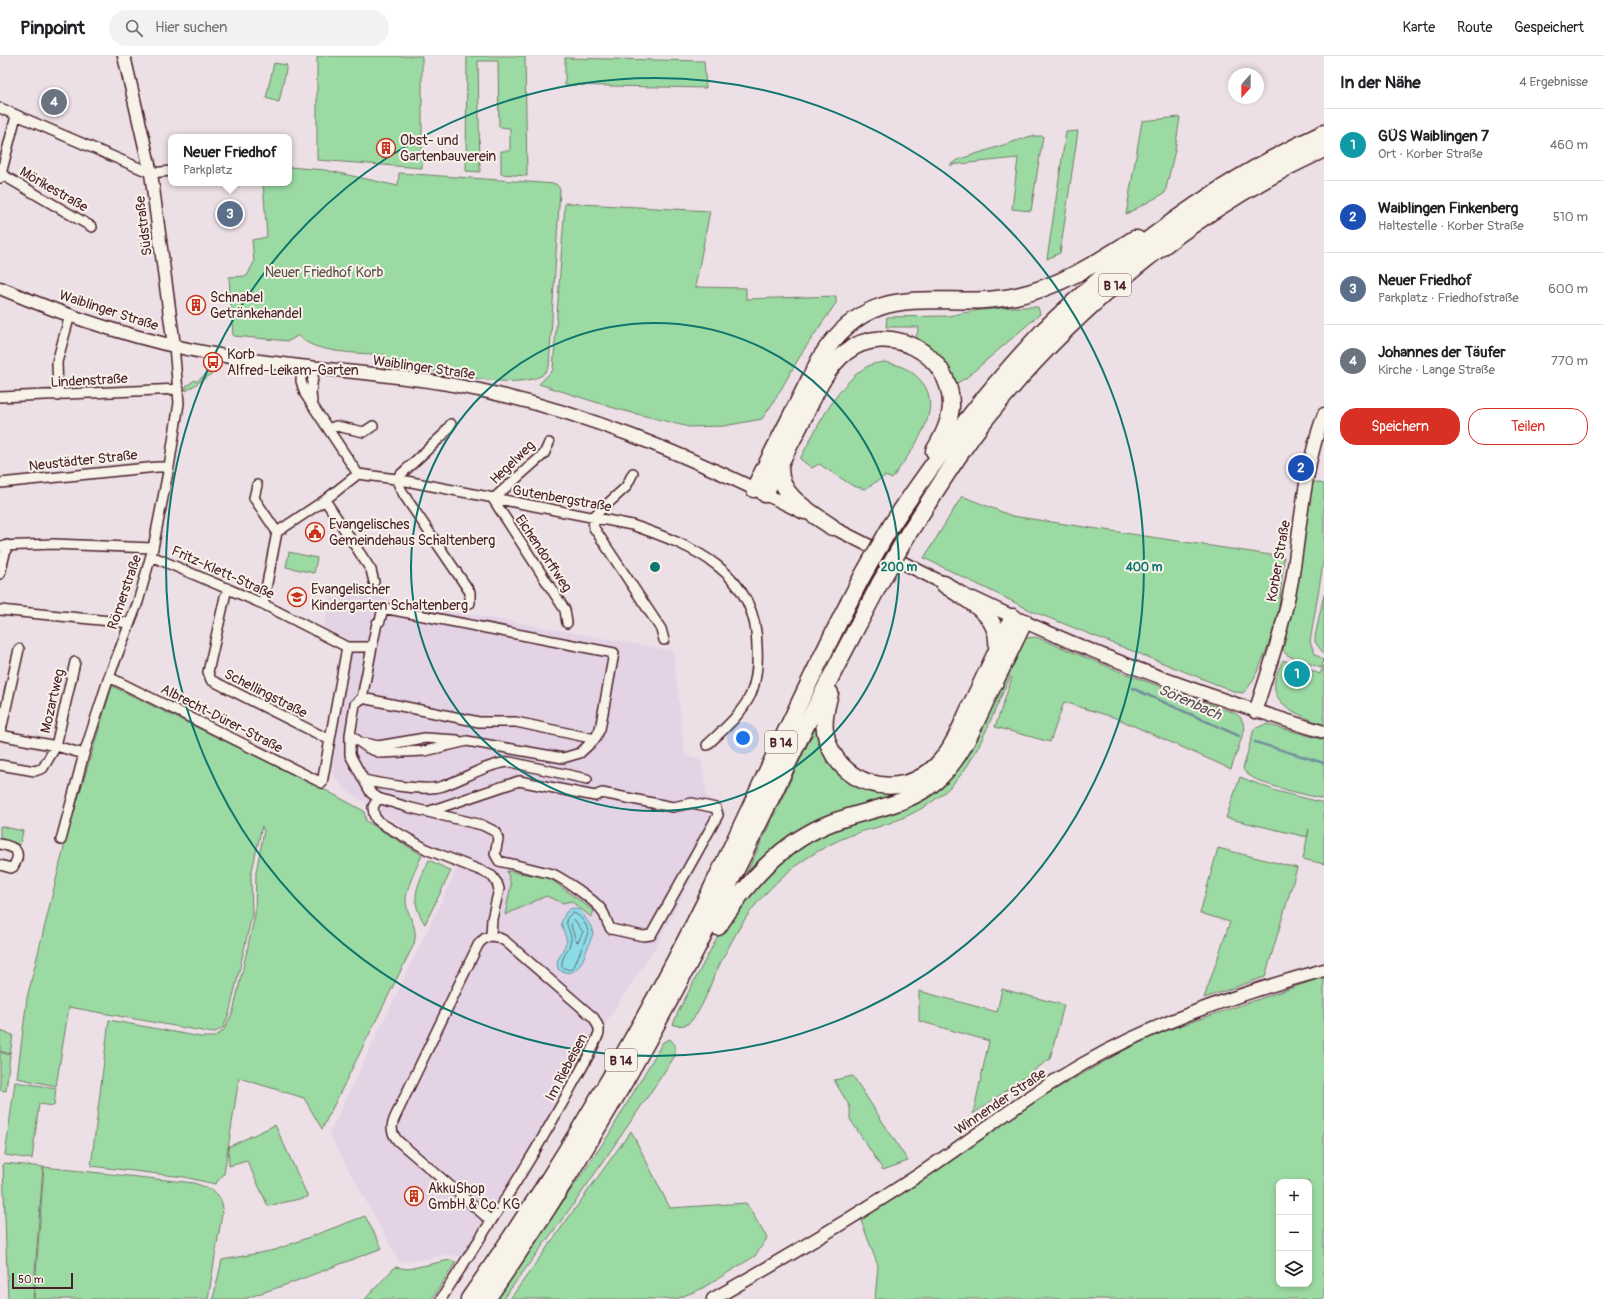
<!DOCTYPE html>
<html lang="de">
<meta charset="utf-8">
<style>
body{margin:0;font-family:Pangolin,sans-serif;background:#f2f2f2;color:#202124}
.controls{position:absolute;right:12px;bottom:12px;display:grid;overflow:hidden;border-radius:8px;box-shadow:0 2px 6px #0003}
.controls button{width:36px;height:36px;display:grid;place-items:center;padding:0;border:0;border-bottom:1px solid #e0e0e0;background:#fff;color:#202124;font:20px sans-serif}
.compass{position:absolute;left:1228px;top:12px;width:36px;height:36px;border-radius:50%;background:#fff;box-shadow:0 2px 6px #0003;rotate:201deg}
.scale{position:absolute;left:12px;bottom:10px;width:61px;box-sizing:border-box;padding-left:4px;border:2px solid #4a1f2b;border-top:0;font-size:11px;line-height:14px;white-space:nowrap;color:#4a1f2b;-webkit-text-stroke:3px #f7f3e8;paint-order:stroke}
.you{position:absolute;left:743px;top:682px;width:14px;height:14px;margin:-10px;border:3px solid #fff;border-radius:50%;background:#1a73e8;box-shadow:0 0 0 6px #1a73e833}
.badge{display:grid;place-items:center;width:26px;height:26px;border-radius:50%;background:#d93025;color:#fff;font-size:13px;font-weight:700}
.pin{position:absolute;translate:-50% -50%;border:2px solid #fff;box-shadow:0 1px 4px #0006}
.popup{position:absolute;left:168px;top:78px;width:124px;height:52px;box-sizing:border-box;display:grid;place-content:center;border-radius:8px;background:#fff;filter:drop-shadow(0 1px 3px #0005);font-size:13px;white-space:nowrap;color:#757577}
.popup b{font-size:15px;color:#202124}
.popup::after{content:'';position:absolute;left:50%;top:100%;margin-left:-8px;border:8px solid transparent;border-top-color:#fff}
.list{margin:0;padding:0;list-style:none}
h2{display:flex;justify-content:space-between;align-items:center;height:52px;margin:0;padding:0 16px;font-size:17px}
h2 small{font-size:13px;font-weight:400;color:#757577}
.list li{display:grid;grid-template-columns:26px 1fr auto;gap:12px;align-items:center;box-sizing:border-box;height:72px;padding:0 16px;border-top:1px solid #e0e0e0}
.list b{display:block;font-size:15px;white-space:nowrap}
.list p{margin:0;font-size:13px;white-space:nowrap;color:#757577}
.list em{font-size:13px;font-style:normal;color:#757577}
.actions{display:flex;gap:8px;padding:12px 16px}
.actions a{flex:1;padding:9px 0;border:1px solid #d93025;border-radius:16px;text-align:center;font-size:14px;color:#d93025}
.actions .main{background:#d93025;color:#fff}
.icon{flex:none;width:22px;height:22px;fill:none;stroke:currentColor;stroke-width:2;stroke-linecap:round;stroke-linejoin:round}
.map{position:relative;flex:none;width:1324px;height:1243px;overflow:hidden}
header{display:flex;align-items:center;gap:24px;box-sizing:border-box;height:56px;padding:0 20px;background:#fff;border-bottom:1px solid #e0e0e0}
header strong{font-size:19px}
nav{display:flex;gap:22px;margin-inline-start:auto;font-size:14px}
.search{width:280px;height:36px;background:#f2f2f2;display:flex;align-items:center;gap:10px;box-sizing:border-box;padding:0 14px;border-radius:22px;color:#757577;font-size:15px}
main{display:flex}
aside{flex:1;background:#fff}
.map>svg:first-child{display:block}
.built{fill:#e4d3e5}
.green{fill:#9bdaa3;stroke:#727c67;fill-rule:evenodd}
.water{fill:#8cdce7;stroke:#72909c}
.lines{fill:none;stroke-linecap:round;stroke-linejoin:round}
.shore{stroke:#646b76;stroke-width:1}
.stream{stroke:#72909c;stroke-width:2.5}
.street-casing{stroke:#4a1f2b;stroke-width:12}
.secondary-casing{stroke:#4a1f2b;stroke-width:15}
.highway-casing{stroke:#4a1f2b;stroke-width:19}
.street{stroke:#f7f3e8;stroke-width:9}
.secondary{stroke:#f7f3e8;stroke-width:12}
.highway{stroke:#f7f3e8;stroke-width:16}
.highway-bridge-casing{stroke:#4a1f2b;stroke-width:19;stroke-linecap:butt}
.highway-bridge{stroke:#f7f3e8;stroke-width:16}
.ring{fill:none;stroke:#0f766e;stroke-width:2}
.labels{text-anchor:middle;stroke-width:4;stroke-linejoin:round;paint-order:stroke}
.shield{fill:#f7f3e8;stroke:#7e5f64;stroke-width:1}
.shield-label{font-size:13px;font-weight:bold;fill:#4a1f2b}
.poi-label{font-size:14px;fill:#4a1f2b;stroke:#f7f3e8;text-anchor:start}
.street-label{font-size:14px;fill:#4a1f2b;stroke:#f7f3e8}
.park-label{font-size:14px;fill:#5e4e49;stroke:#f7f3e8}
.water-label{font-size:15px;font-style:italic;fill:#5a4e5a;stroke:#f7f3e8}
.centre{fill:#0f766e;stroke:#f7f3e8;stroke-width:2}
.ring-label{font-size:12px;text-anchor:middle;font-weight:bold;fill:#0f766e;stroke:#f7f3e8;stroke-width:4;stroke-linejoin:round;paint-order:stroke}
</style>
<header>
<strong>Pinpoint</strong>
<div class="search"><svg class="icon" aria-label="search" viewBox="0 0 24 24"><circle cx="10" cy="10" r="6"/><path d="M15 15l6 6"/></svg>Hier suchen</div>
<nav><a>Karte</a><a>Route</a><a>Gespeichert</a></nav>
</header>
<main>
<div class="map">
<svg width="1324" height="1243" viewBox="0 0 1324 1243">
<rect width="100%" height="100%" fill="#ece0e6"/>
<filter id="ink" filterUnits="userSpaceOnUse"><feTurbulence type="fractalNoise" baseFrequency=".025" numOctaves="2"/><feDisplacementMap in="SourceGraphic" scale="8" xChannelSelector="R" yChannelSelector="G"/><feConvolveMatrix kernelMatrix="1 2 1 2 8 2 1 2 1" color-interpolation-filters="sRGB"/></filter>
<g filter="url(#ink)">
<path class="built" d="M333 533 673 595 685 699 702 705 707 740 726 756 658 887 599 977 480 1182 460 1200 445 1199 408 1206 399 1205 329 1078 463 800 439 795 343 732 331 715 353 586 323 571Z"/>
<path class="green" d="M317 0H422V112L317 104Z
M467 0H525L527 120 501 118V95H510V72L499 71 498 5H478L480 116 466 115Z
M565 2 704 5 706 32 565 29Z
M274 7 287 9 279 46 266 42Z
M1180 61 1175 94 1165 137 1126 158 1142 65Z
M1078 75 1060 197 1047 203 1066 76Z
M1031 80H1043L1031 155 1012 153 1018 102 950 109 957 104Z
M289 111 325 114 398 130 399 117 556 128 560 133 549 311C547 314 544 318 541 320 513 333 458 319 428 314 414 312 400 311 386 309V299C365 297 310 298 299 279L289 285 233 280 229 221 247 220 254 206 252 184 267 181 263 127H289Z
M565 147 710 155 695 231 746 232V243L836 240V247L803 295 773 347 762 363 724 370 689 371 617 353 539 328 553 314Z
M1011 251H1038L1040 258 966 322 955 328 943 306 916 281 919 271H886L887 261 948 260 973 255Z
M885 306C901 309 912 314 922 326 946 356 908 398 892 423L885 420 865 433 853 430 819 408 812 412 800 403C815 375 840 323 870 309 874 307 880 307 885 306Z
M211 314 213 317 186 335V330L195 324 196 326Z
M1311 425 1324 428V502L1310 586 1315 598 1324 604 1321 612 1287 599 1283 594Z
M962 440 1012 460 1284 501C1282 519 1281 539 1278 556 1274 575 1257 626 1243 637L1236 636 1034 556 924 502Z
M289 496 317 502 314 517 286 511Z
M1324 538V598L1315 586V581Z
M1011 575 1013 576C1003 599 992 622 982 645 969 672 958 702 934 722 903 749 859 752 822 767 787 782 764 808 738 835L819 664C824 692 835 716 862 729 874 734 887 735 900 733 945 724 959 682 976 646 988 622 999 599 1011 575Z
M1036 581 1126 618 1235 657 1241 662 1245 672 1231 713 1116 662 1064 646 1050 686 995 671 1012 622 1006 617 1017 591 1026 582Z
M1283 604 1320 618 1324 609V669C1306 661 1270 651 1275 625 1276 618 1280 611 1283 604Z
M1004 618 1010 622C991 658 980 701 951 730 929 752 903 763 875 772 867 774 859 776 851 779 819 792 791 810 767 836 743 860 729 890 714 920 708 935 702 954 690 966 686 970 679 970 673 969L678 956 722 872 747 838 792 795 832 772 896 754Z
M112 630 329 736 364 755 366 765 422 799C417 811 405 833 406 846 408 863 419 870 414 888L322 1073 304 1042 239 1022 224 1118 215 1128 184 1121 91 1110 109 964 201 981H214L224 974 233 956 255 859 256 816 264 775 262 770 251 819 252 859 229 958 223 972 213 977 69 951 56 1030 17 1022 27 942 67 779Z
M1266 668 1324 684V743C1305 738 1252 729 1243 713L1254 673Z
M1240 721 1276 735 1324 747V808L1303 803 1309 773 1307 781 1226 762Z
M0 770 23 775 20 789 0 784Z
M1218 792 1297 812 1265 921 1204 942 1230 866 1200 857Z
M429 804 451 815 425 868C408 843 418 829 429 804Z
M507 815 549 822 594 855 591 861 571 845 563 847 546 840 505 859 511 829Z
M1324 921V1243H875L878 1210 859 1159 1027 1049 1150 980ZM1279 1126H1309V1228H1279Z
M1002 933 1064 949 1050 1003 973 1058 989 985 919 965V935L997 956Z
M0 975 13 979 10 998 0 995Z
M670 983 675 989V1000L642 1049 578 1142 503 1243H496L608 1080 663 986Z
M0 996 10 999 6 1035 0 1034Z
M853 1020 908 1105 883 1114 850 1063V1051L834 1024Z
M15 1026 56 1032 54 1050 39 1048 32 1103 5 1099Z
M275 1069 308 1141 268 1150 247 1105 229 1110 228 1091Z
M631 1075 670 1152 746 1147 767 1182 755 1200 701 1233 676 1243H510Z
M5 1107 43 1111 33 1243H8L3 1109Z
M44 1111 194 1127C210 1133 220 1134 223 1152L208 1243H34Z
M365 1160 382 1192 291 1227 244 1243H213L222 1204 275 1194Z
M450 1204 456 1206 432 1243H365L395 1211 408 1213Z"/>
<path class="water" d="M572 852 580 854 592 872 593 878C586 893 580 928 558 913L557 906 567 885 561 867 566 856Z"/>
<g class="lines">
<path class="shore" d="M573 857C580 858 588 870 588 877L574 911 569 914 562 911C560 902 570 893 571 884 572 874 559 864 573 857Z
M574 863 583 876 578 886 576 885 571 869Z"/>
<path class="stream" d="M1132 632 1239 680
M1255 686 1324 707"/>
<g class="street-casing">
<path id="street" d="M0 52 151 117 171 115
M1 118 92 171
M0 122 16 60
M302 311 301 325 305 338 358 418
M58 340 57 306 70 259
M0 341 179 333
M312 347 311 336 314 313
M451 368 443 379 396 423 404 439 470 536V547
M329 373 336 370 364 376 373 370
M549 387 544 398 493 443 565 554 567 567
M633 417 626 431 593 461 594 472 661 573 664 584
M0 427 157 411H169
M257 429 254 442 277 476
M325 444 371 514 374 526
M0 490 53 488 153 492
M151 500 263 548 347 591H372L362 642 355 648 350 679V699L371 737 378 742 407 751 482 769 496 776 498 783 495 798 499 805 553 818C565 824 593 843 601 853 606 859 606 867 611 873L643 880 651 879 718 759 716 752 692 747 673 751 602 737 595 740 519 725 427 756
M0 518 7 489
M227 532 208 616 211 624 330 684
M263 548 277 476 325 444 358 418 396 423 632 469C693 490 757 516 757 591 758 607 757 623 751 638 741 659 723 674 707 689
M0 554 130 567
M109 621 322 727 347 591
M362 642 479 666H516L595 683 600 673 614 597 383 552 380 565 377 567 372 591
M0 679 19 593
M0 679 56 690 84 698
M350 679 368 692 381 697 425 695 467 685 563 702 580 697 595 683
M365 687 378 690 425 682 457 684
M0 709 35 715 43 712 56 690 75 606
M364 724C381 728 427 736 443 730 466 722 486 708 510 706L587 723
M378 742 373 751 374 758 376 763 384 769 428 794 482 815 492 820 497 827 499 833 492 863 491 879
M61 784 84 698 109 621 138 546 153 492 169 411 179 347 174 290
M0 788C15 791 23 795 13 811L11 812 0 809
M441 1243 486 1173C515 1129 542 1084 568 1037 578 1018 591 998 599 977V972L594 962 505 885C494 878 486 878 478 889L396 1059C391 1069 390 1076 398 1085L491 1165"/>
</g>
<g class="secondary-casing">
<path id="secondary" d="M124 0 151 117 174 290
M0 232C68 261 140 285 213 298 291 312 370 315 448 328 576 350 690 400 804 457
M824 467 951 531
M973 542C1089 598 1201 639 1324 676
M1255 656C1269 613 1284 569 1292 524 1301 468 1304 412 1324 358
M713 1243C782 1204 851 1163 917 1120 973 1083 1025 1041 1083 1008 1158 965 1241 937 1324 914"/>
</g>
<g class="highway-casing">
<path id="highway" d="M781 407C774 438 811 456 832 471
M754 433 821 301C875 217 939 256 1016 240 1059 231 1097 207 1134 183H1137
M765 438C776 414 789 391 801 367 813 343 824 313 846 296 888 264 952 297 951 350 950 366 942 382 934 395
M892 468C937 400 987 334 1044 274 1064 254 1086 235 1107 217 1173 161 1245 113 1324 77
M908 478C932 442 954 404 980 370 1070 254 1191 155 1324 93
M944 528C969 546 1001 558 997 593
M830 637C827 649 823 662 825 675 834 729 899 748 937 709 953 693 961 670 971 649 985 620 999 590 1013 561
M718 871C746 827 782 785 833 766 868 753 907 750 936 725 961 703 974 670 988 640 1000 616 1012 591 1024 566
M469 1243C559 1114 640 978 710 836 761 731 808 623 863 519
M487 1243C553 1148 613 1050 667 949 711 868 750 785 790 703 818 643 850 585 880 527"/>
</g>
<use href="#street" class="street"/>
<use href="#secondary" class="secondary"/>
<use href="#highway" class="highway"/>
<g class="highway-bridge-casing">
<path id="highway-bridge" d="M863 519 892 468
M880 527 908 478"/>
</g>
<use href="#highway-bridge" class="highway-bridge"/>
</g>
</g>
<g class="ring">
<circle cx="655" cy="511" r="244"/>
<circle cx="655" cy="511" r="489"/>
</g>
<defs>
<g id="building-ring" transform="scale(1)"><circle r="9.5" fill="#f7f3e8" stroke="#c8321e" stroke-width="1.5"/><path d="M-4-6H4V6H1V3H-1V6H-4ZM-2.5-4.3h1.7v1.8h-1.7ZM.8-4.3h1.7v1.8H.8ZM-2.5-1h1.7V.8h-1.7ZM.8-1h1.7V.8H.8Z" fill="#c8321e"/></g>
<g id="bus-ring" transform="scale(1)"><circle r="9.5" fill="#f7f3e8" stroke="#c8321e" stroke-width="1.5"/><path d="M-5-6H5V4H4V6H2V4H-2V6H-4V4H-5ZM-3.5-4V0h7V-4ZM-3.5 1.2v1.5H-2V1.2ZM2 1.2v1.5H3.5V1.2Z" fill="#c8321e"/></g>
<g id="civic-ring" transform="scale(1)"><circle r="9.5" fill="#f7f3e8" stroke="#c8321e" stroke-width="1.5"/><path d="M-.6-6.5H3V-4.5H.6V-3L4-1V1h2V6H-6V1h2V-1L-.6-3ZM-1.2 2.5V6h2.4V2.5Z" fill="#c8321e"/></g>
<g id="school-ring" transform="scale(1)"><circle r="9.5" fill="#f7f3e8" stroke="#c8321e" stroke-width="1.5"/><path d="M0-5L7-2L0 1L-7-2ZM-4 1L0 2.5L4 1V4Q0 6-4 4Z" fill="#c8321e"/></g>
</defs>
<g fill-rule="evenodd">
<use href="#building-ring" x="386" y="92"/>
<use href="#building-ring" x="196" y="249"/>
<use href="#bus-ring" x="213" y="306"/>
<use href="#civic-ring" x="315" y="476"/>
<use href="#school-ring" x="297" y="541"/>
<use href="#building-ring" x="414" y="1140"/>
</g>
<g class="labels">
<g class="shield">
<rect x="1099" y="218" width="32" height="22" rx="3"/>
<rect x="765" y="675" width="32" height="22" rx="3"/>
<rect x="605" y="993" width="32" height="22" rx="3"/>
</g>
<g class="shield-label">
<text x="1115" y="234">B 14</text>
<text x="781" y="691">B 14</text>
<text x="621" y="1009">B 14</text>
</g>
<g class="poi-label">
<text x="400" y="89">Obst- und<tspan x="400" dy="16">Gartenbauverein</tspan></text>
<text x="210" y="246">Schnabel<tspan x="210" dy="16">Getränkehandel</tspan></text>
<text x="227" y="303">Korb<tspan x="227" dy="16">Alfred-Leikam-Garten</tspan></text>
<text x="329" y="473">Evangelisches<tspan x="329" dy="16">Gemeindehaus Schaltenberg</tspan></text>
<text x="311" y="538">Evangelischer<tspan x="311" dy="16">Kindergarten Schaltenberg</tspan></text>
<text x="428" y="1137">AkkuShop<tspan x="428" dy="16">GmbH &amp; Co. KG</tspan></text>
</g>
<g class="street-label">
<text transform="translate(54 133) rotate(30)" y="5">Mörikestraße</text>
<text transform="translate(143 170) rotate(-97)" y="5">Südstraße</text>
<text transform="translate(109 254) rotate(18)" y="5">Waiblinger Straße</text>
<text transform="translate(424 311) rotate(8)" y="5">Waiblinger Straße</text>
<text transform="translate(89 324) rotate(-3)" y="5">Lindenstraße</text>
<text transform="translate(83 404) rotate(-6)" y="5">Neustädter Straße</text>
<text transform="translate(512 406) rotate(-44)" y="5">Hegelweg</text>
<text transform="translate(562 442) rotate(10)" y="5">Gutenbergstraße</text>
<text transform="translate(544 497) rotate(56)" y="5">Eichendorffweg</text>
<text transform="translate(1278 505) rotate(-80)" y="5">Korber Straße</text>
<text transform="translate(223 516) rotate(24)" y="5">Fritz-Klett-Straße</text>
<text transform="translate(124 536) rotate(-71)" y="5">Römerstraße</text>
<text transform="translate(266 637) rotate(27)" y="5">Schellingstraße</text>
<text transform="translate(52 645) rotate(-77)" y="5">Mozartweg</text>
<text transform="translate(222 662) rotate(27)" y="5">Albrecht-Dürer-Straße</text>
<text transform="translate(566 1011) rotate(-62)" y="5">Im Riebeisen</text>
<text transform="translate(1000 1045) rotate(-34)" y="5">Winnender Straße</text>
</g>
<g class="park-label">
<text x="324" y="221">Neuer Friedhof Korb</text>
</g>
<g class="water-label">
<text transform="translate(1190 646) rotate(24)" y="5">Sörenbach</text>
</g>
</g>
<circle cx="655" cy="511" r="6" class="centre"/>
<g class="ring-label">
<text x="899" y="515">200 m</text>
<text x="1144" y="515">400 m</text>
</g>
</svg>
<div class="controls">
<button>+</button>
<button>−</button>
<button><svg class="icon" aria-label="layers" viewBox="0 0 24 24"><path d="M12 4l9 5-9 5-9-5zM3 14l9 5 9-5"/></svg></button>
</div>
<svg class="compass" viewBox="-18 -18 36 36"><path d="M0-13l5 13h-10z" fill="#e53935"/><path d="M0 13l5-13h-10z" fill="#757577"/></svg>
<div class="scale">50 m</div>
<div class="you"></div>
<div class="pin badge" style="left:1297px;top:618px;background:#0f9aa8">1</div>
<div class="pin badge" style="left:1301px;top:412px;background:#1a4fb4">2</div>
<div class="pin badge" style="left:230px;top:158px;background:#5c6f8a">3</div>
<div class="popup"><b>Neuer Friedhof</b>Parkplatz</div>
<div class="pin badge" style="left:54px;top:46px;background:#6b7280">4</div>
</div>
<aside>
<h2>In der Nähe<small>4 Ergebnisse</small></h2>
<ul class="list">
<li><span class="badge" style="background:#0f9aa8">1</span><div><b>GÜS Waiblingen 7</b><p>Ort · Korber Straße</p></div><em>460 m</em></li>
<li><span class="badge" style="background:#1a4fb4">2</span><div><b>Waiblingen Finkenberg</b><p>Haltestelle · Korber Straße</p></div><em>510 m</em></li>
<li><span class="badge" style="background:#5c6f8a">3</span><div><b>Neuer Friedhof</b><p>Parkplatz · Friedhofstraße</p></div><em>600 m</em></li>
<li><span class="badge" style="background:#6b7280">4</span><div><b>Johannes der Täufer</b><p>Kirche · Lange Straße</p></div><em>770 m</em></li>
</ul>
<div class="actions"><a class="main">Speichern</a><a>Teilen</a></div>
</aside>
</main>
